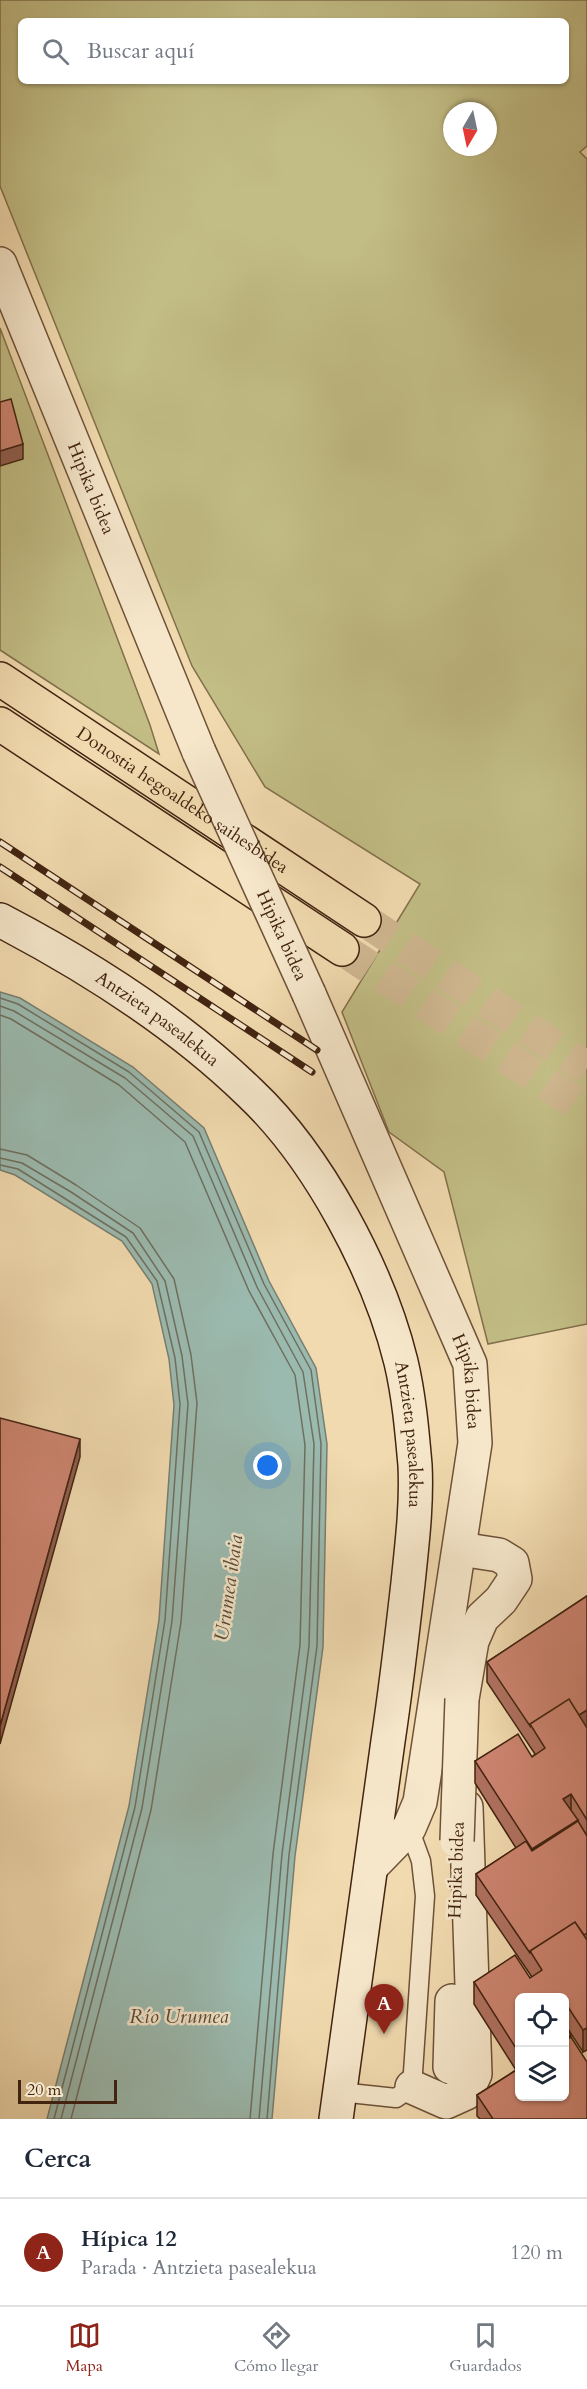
<!DOCTYPE html>
<html lang="es">
<meta charset="utf-8">
<style>
body{margin:0;font-family:Cardo,serif;background:#f2f2f3;color:#1f2937}
.controls{position:absolute;right:18px;bottom:18px;display:grid;overflow:hidden;border-radius:9px;box-shadow:0 2px 4px #0004}
.controls button{width:54px;height:54px;display:grid;place-items:center;padding:0;border:0;border-bottom:2px solid #e0e1e3;background:#fff;color:#1f2937;font:30px sans-serif}
.compass{position:absolute;left:443px;top:102px;width:54px;height:54px;border-radius:50%;background:#fff;box-shadow:0 2px 4px #0004;rotate:189deg}
.scale{position:absolute;left:18px;bottom:15px;width:99px;box-sizing:border-box;padding-left:6px;border:3px solid #422411;border-top:0;font-size:16px;line-height:21px;white-space:nowrap;color:#422411;-webkit-text-stroke:4px #f6e7cb;paint-order:stroke}
.you{position:absolute;left:268px;top:1466px;width:21px;height:21px;margin:-15px;border:4px solid #fff;border-radius:50%;background:#1a73e8;box-shadow:0 0 0 9px #1a73e833}
.badge{display:grid;place-items:center;width:39px;height:39px;border-radius:50%;background:#8f2418;color:#fff;font-size:20px;font-weight:700}
.pin{position:absolute;translate:-50% -50px;filter:drop-shadow(0 2px 3px #0008)}
.pin::after{content:'';position:absolute;top:32px;width:21px;height:18px;background:inherit;clip-path:polygon(0 0,100% 0,50% 100%)}
.list{margin:0;padding:0;list-style:none}
h2{display:flex;justify-content:space-between;align-items:center;height:78px;margin:0;padding:0 24px;font-size:26px}
h2 small{font-size:20px;font-weight:400;color:#747a83}
.list li{display:grid;grid-template-columns:39px 1fr auto;gap:18px;align-items:center;box-sizing:border-box;height:108px;padding:0 24px;border-top:2px solid #e0e1e3}
.list b{display:block;font-size:22px;white-space:nowrap}
.list p{margin:0;font-size:20px;white-space:nowrap;color:#747a83}
.list em{font-size:20px;font-style:normal;color:#747a83}
.icon{flex:none;width:33px;height:33px;fill:none;stroke:currentColor;stroke-width:2;stroke-linecap:round;stroke-linejoin:round}
.map{position:relative;flex:none;width:587px;height:2119px;overflow:hidden}
.search{position:absolute;background:#fff;box-shadow:0 2px 4px #0004;left:18px;right:18px;top:18px;height:66px;display:flex;align-items:center;gap:15px;box-sizing:border-box;padding:0 21px;border-radius:9px;color:#747a83;font-size:22px}
.sheet{height:186px;background:#fff}
nav{display:flex;justify-content:space-around;align-items:center;box-sizing:border-box;height:84px;border-top:2px solid #e0e1e3;background:#fff;font-size:16px;color:#747a83}
nav a{display:grid;justify-items:center;gap:3px}
nav .on{color:#8f2418}
.map>svg:first-child{display:block}
.green{fill:#c2bd85;stroke:#82704b;stroke-width:1.5;fill-rule:evenodd}
.water{fill:#9bbaaf;stroke:#777e70;stroke-width:1.5}
.lines{fill:none;stroke-linecap:round;stroke-linejoin:round}
.shore{stroke:#6e6f60;stroke-width:1.5}
.primary-tunnel{stroke:#ceb68f;stroke-width:33;stroke-dasharray:33 16;stroke-linecap:butt}
.service-casing{stroke:#6e5238;stroke-width:21}
.minor-casing{stroke:#6e5238;stroke-width:36}
.secondary-casing{stroke:#422411;stroke-width:36}
.primary-casing{stroke:#422411;stroke-width:36}
.service{stroke:#f6e7cb;stroke-width:18}
.minor{stroke:#f6e7cb;stroke-width:33}
.secondary{stroke:#f6e7cb;stroke-width:33}
.primary{stroke:#f1daaf;stroke-width:33}
.rail-casing{stroke:#422411;stroke-width:7}
.rail{stroke:#f6e7cb;stroke-width:4.5;stroke-dasharray:14;stroke-linecap:butt}
.minor-bridge-casing{stroke:#6e5238;stroke-width:36;stroke-linecap:butt}
.minor-bridge{stroke:#f6e7cb;stroke-width:33}
.wall{fill:#b07261;stroke:#422411;stroke-width:1.5;fill-rule:evenodd}
.shaded-wall{fill:#905d4f;stroke:#422411;stroke-width:1.5}
.building{fill:#cd8571;stroke:#422411;stroke-width:1.5}
.labels{text-anchor:middle;stroke-width:5;stroke-linejoin:round;paint-order:stroke}
.street-label{font-size:18px;fill:#422411;stroke:#f6e7cb}
.water-label{font-size:20px;font-style:italic;fill:#584a38;stroke:#f6e7cb}
</style>
<div class="map">
<svg width="587" height="2119" viewBox="0 0 587 2119">
<rect width="100%" height="100%" fill="#f1daaf"/>
<filter id="stains"><feTurbulence type="fractalNoise" baseFrequency=".00333" numOctaves="4"/><feColorMatrix values="0 0 0 0 .2 0 0 0 0 .09 0 0 0 0 .02 0 0 0 .5 -.17"/></filter>
<radialGradient id="worn" r=".72"><stop offset=".6" stop-color="#630" stop-opacity="0"/><stop offset="1" stop-color="#630" stop-opacity=".3"/></radialGradient>
<path class="green" d="M0 0H587V146L580 152 587 159V1324L488 1344 444 1172 389 1132 342 1012 420 884 265 787 192 666 0 186ZM21 21H566V81H21ZM452 111H488V147H452Z
M0 328 150 725 159 754 0 650Z"/>
<path class="water" d="M0 992 20 998 133 1067 204 1128 269 1281 316 1368 327 1444 323 1647 295 1856 272 2119H47L129 1806 159 1620 174 1405 169 1359 152 1284 122 1241 15 1175 0 1170Z"/>
<g class="lines">
<path class="shore" d="M0 998 18 1004 129 1072 199 1132 264 1284 311 1370 321 1444 317 1646 289 1855 267 2119
M0 1006 14 1011 125 1078 193 1136 257 1287 303 1372 314 1444 309 1646 282 1854 259 2119
M0 1015 11 1019 119 1085 185 1142 249 1291 295 1375 305 1445 300 1645 273 1854 250 2119
M0 1149 27 1155 76 1185 140 1228 174 1279 191 1355 197 1403 181 1622 151 1810 71 2119
M0 1158 22 1163 71 1192 133 1233 165 1281 182 1356 188 1404 172 1621 142 1808 61 2119
M0 1165 18 1169 126 1237 157 1281 175 1358 180 1404 165 1620 135 1807 54 2119"/>
<path class="primary-tunnel" d="M364 920 587 1068
M342 949 587 1110"/>
<g class="service-casing">
<path id="service" d="M340 2092 396 2098 412 2087 425 1896 421 1861 409 1828"/>
</g>
<g class="minor-casing">
<g id="minor">
<path id="s1" d="M0 264 199 752"/>
<path id="s2" d="M309 994 470 1364 475 1443 420 1802 409 1828 371 1867"/>
<path d="M460 1549 499 1555 512 1563 515 1579 501 1600 482 1618 472 1641 462 1699"/>
<path d="M450 2067 452 2001"/>
<path d="M412 2087 446 2102 466 2093 475 2074 466 1807"/>
</g>
</g>
<g class="secondary-casing">
<g id="secondary">
<path id="s3" d="M0 920C90 967 177 1022 250 1093 318 1157 379 1272 401 1362 409 1396 412 1431 415 1465 417 1505 412 1544 408 1583 402 1636 396 1688 388 1741 371 1867 353 1993 336 2119"/>
</g>
</g>
<g class="primary-casing">
<g id="primary">
<path id="s4" d="M0 679 364 920"/>
<path d="M0 724 342 949"/>
</g>
</g>
<use href="#service" class="service"/>
<use href="#minor" class="minor"/>
<use href="#secondary" class="secondary"/>
<use href="#primary" class="primary"/>
<g class="rail-casing">
<path id="rail" d="M0 842 317 1050
M0 867 312 1072"/>
</g>
<use href="#rail" class="rail"/>
<g class="minor-bridge-casing">
<g id="minor-bridge">
<path id="s5" d="M199 752 309 994"/>
<path d="M457 1841 462 1699"/>
</g>
</g>
<use href="#minor-bridge" class="minor-bridge"/>
</g>
<path class="wall" d="M587 1596V2050L583 2052 568 2029 567 2030 571 2037 587 2119H480L477 2116V2095L516 2070 474 2004V1982L530 1978 532 1977 476 1895V1874L516 1848 475 1783V1761L532 1757 535 1754 487 1682V1662ZM519 1998 564 2097H519Z"/>
<path class="shaded-wall" d="M23 444V459L0 466V451Z
M80 1439V1457L0 1744V1726Z
M587 1710V1731L578 1716Z
M571 1794V1816L563 1799Z
M578 1820V1842L532 1871V1849Z
M568 2007V2029L564 2031V2009Z
M587 2028V2050L583 2052V2030Z"/>
<path class="building" d="M11 399 23 444 0 451V402Z
M0 1418 80 1439 0 1726Z
M587 1596V1710L579 1715 569 1699 530 1724V1726L487 1662Z
M569 1699 587 1728V1820L571 1794 563 1799 578 1820 532 1849 475 1761 518 1734 532 1757 545 1748 530 1724Z
M578 1821 587 1836V1933L584 1935 575 1922 530 1951 531 1952 530 1953 476 1874 526 1841 532 1851Z
M575 1922 587 1940V2028L583 2030 568 2007 564 2009V1998H519V2053L474 1982 515 1955 530 1978 542 1970 530 1951Z
M564 2026 571 2035 564 2039Z
M571 2037 587 2062V2119H493L477 2095 518 2069 519 2070V2097H564V2041Z"/>
<g class="labels">
<g class="street-label">
<text dy="6" stroke="none"><textPath href="#s1" startOffset="242">Hipika bidea</textPath></text>
<text dy="6" stroke="none"><textPath href="#s4" startOffset="219">Donostia hegoaldeko saihesbidea</textPath></text>
<text dy="6" stroke="none"><textPath href="#s5" startOffset="201">Hipika bidea</textPath></text>
<text dy="6" stroke="none"><textPath href="#s3" startOffset="186">Antzieta pasealekua</textPath></text>
<text dy="6" stroke="none"><textPath href="#s2" startOffset="420">Hipika bidea</textPath></text>
<text dy="6" stroke="none"><textPath href="#s3" startOffset="690">Antzieta pasealekua</textPath></text>
<text transform="translate(456 1870) rotate(-88)" y="6">Hipika bidea</text>
</g>
<g class="water-label">
<text transform="translate(228 1588) rotate(-82)" y="7">Urumea ibaia</text>
<text x="179" y="2023">Río Urumea</text>
</g>
</g>
<rect width="100%" height="100%" filter="url(#stains)"/>
<rect width="100%" height="100%" fill="url(#worn)"/>
</svg>
<div class="controls">
<button><svg class="icon" aria-label="locate" viewBox="0 0 24 24"><circle cx="12" cy="12" r="6"/><path d="M12 2v4M12 18v4M2 12h4M18 12h4"/></svg></button>
<button><svg class="icon" aria-label="layers" viewBox="0 0 24 24"><path d="M12 4l9 5-9 5-9-5zM3 14l9 5 9-5"/></svg></button>
</div>
<svg class="compass" viewBox="-18 -18 36 36"><path d="M0-13l5 13h-10z" fill="#e53935"/><path d="M0 13l5-13h-10z" fill="#747a83"/></svg>
<div class="scale">20 m</div>
<div class="you"></div>
<div class="pin badge" style="left:384px;top:2034px">A</div>
<div class="search"><svg class="icon" aria-label="search" viewBox="0 0 24 24"><circle cx="10" cy="10" r="6"/><path d="M15 15l6 6"/></svg>Buscar aquí</div>
</div>
<section class="sheet">
<h2>Cerca<small></small></h2>
<ul class="list">
<li><span class="badge">A</span><div><b>Hípica 12</b><p>Parada · Antzieta pasealekua</p></div><em>120 m</em></li>
</ul>
</section>
<nav>
<a class="on"><svg class="icon" aria-label="map" viewBox="0 0 24 24"><path d="M3 6l6-2 6 2 6-2v14l-6 2-6-2-6 2zM9 4v14M15 6v14"/></svg>Mapa</a>
<a><svg class="icon" aria-label="directions" viewBox="0 0 24 24"><path d="M12 3l9 9-9 9-9-9zM9 14v-3h6M13 9l2 2-2 2"/></svg>Cómo llegar</a>
<a><svg class="icon" aria-label="saved" viewBox="0 0 24 24"><path d="M7 4h10v16l-5-4-5 4z"/></svg>Guardados</a>
</nav>
